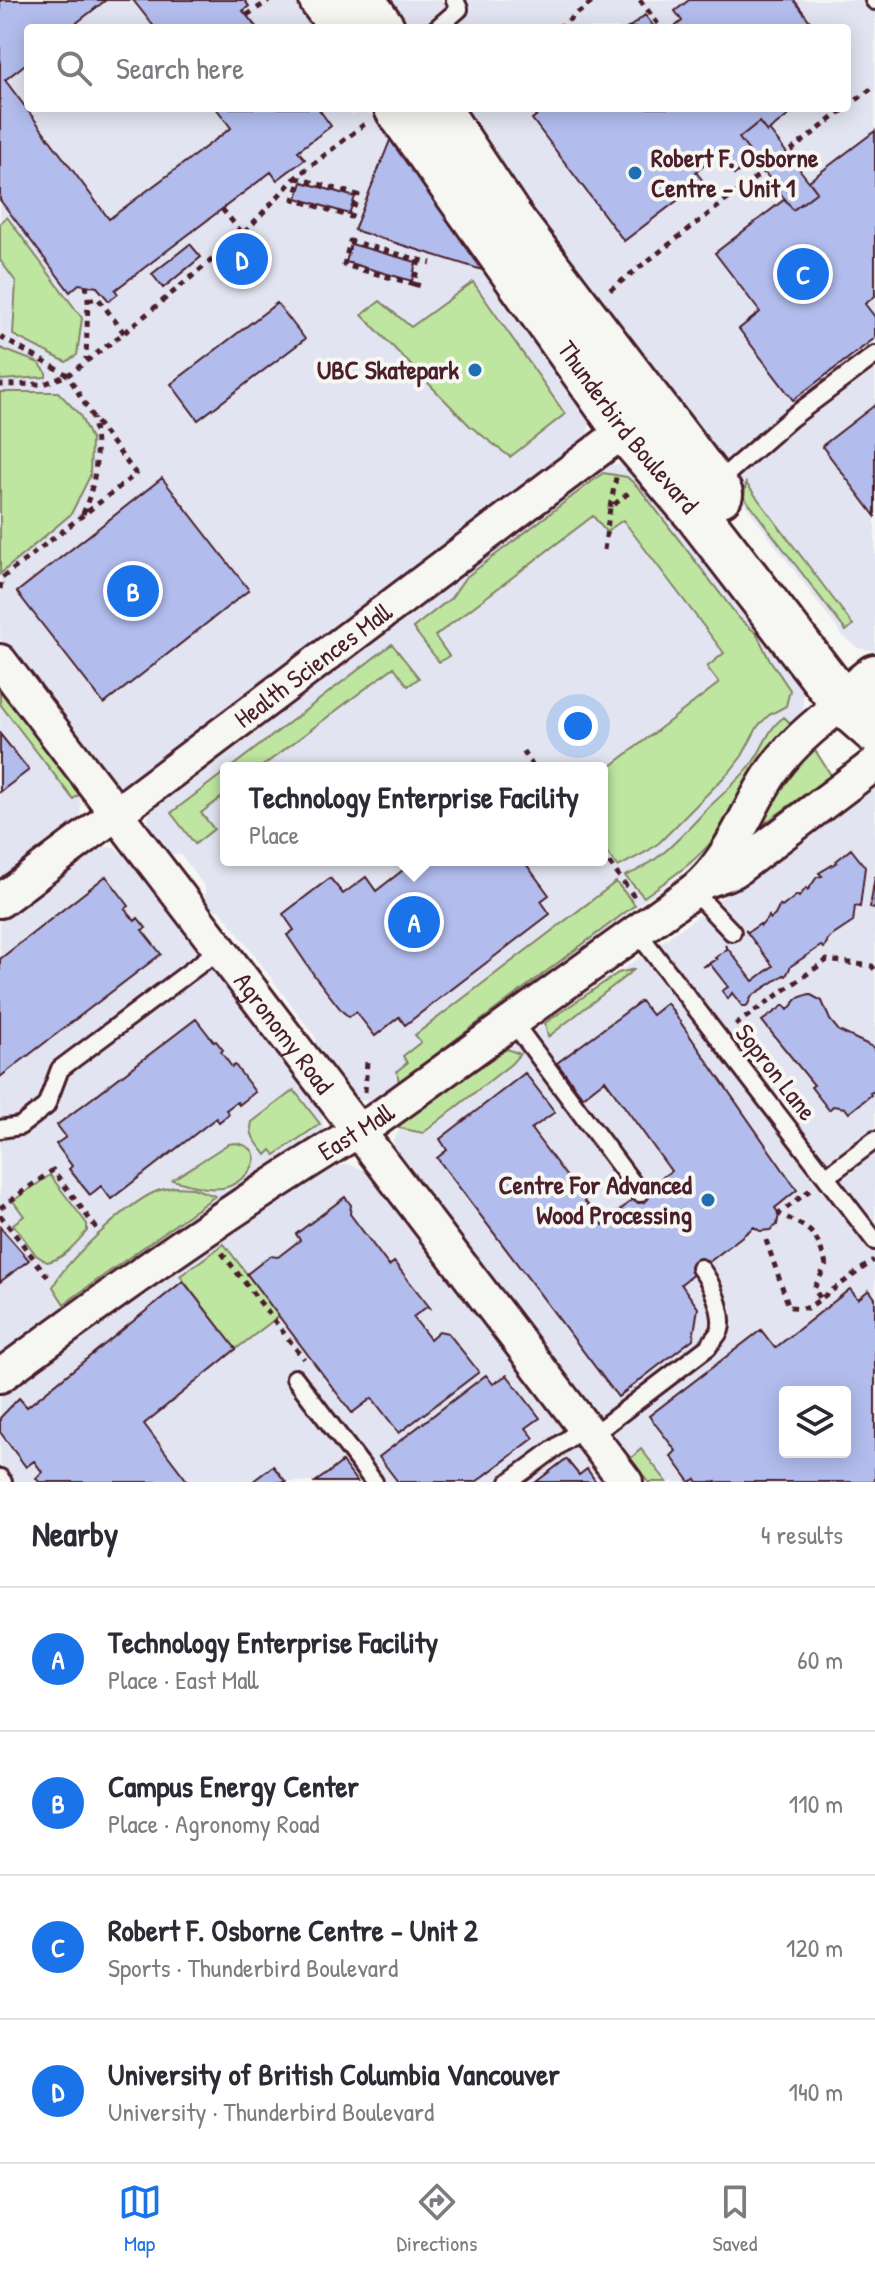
<!DOCTYPE html>
<meta charset="utf-8">
<style>
body{margin:0;font-family:"Patrick Hand",sans-serif;background:#f2f2f3;color:#2b2b33}
.controls{position:absolute;right:24px;bottom:24px;display:grid;overflow:hidden;border-radius:8px;box-shadow:0 4px 20px #0003}
.controls button{width:72px;height:72px;display:grid;place-items:center;padding:0;border:0;border-bottom:2px solid #e1e1e2;background:#fff;color:#2b2b33;font:40px sans-serif}
.you{position:absolute;left:578px;top:726px;width:28px;height:28px;margin:-20px;border:6px solid #fff;border-radius:50%;background:#1a73e8;box-shadow:0 0 0 12px #1a73e833}
.badge{display:grid;place-items:center;width:52px;height:52px;border-radius:50%;background:#1a73e8;color:#fff;font-size:26px;font-weight:700}
.pin{position:absolute;translate:-50% -50%;border:4px solid #fff;box-shadow:0 2px 8px #0006}
.popup{position:absolute;left:220px;top:762px;width:388px;height:104px;box-sizing:border-box;display:grid;place-content:center;border-radius:8px;background:#fff;filter:drop-shadow(0 2px 6px #0005);font-size:26px;white-space:nowrap;color:#7c7c81}
.popup b{font-size:30px;color:#2b2b33}
.popup::after{content:'';position:absolute;left:50%;top:100%;margin-left:-16px;border:16px solid transparent;border-top-color:#fff}
.list{margin:0;padding:0;list-style:none}
h2{display:flex;justify-content:space-between;align-items:center;height:104px;margin:0;padding:0 32px;font-size:34px}
h2 small{font-size:26px;font-weight:400;color:#7c7c81}
.list li{display:grid;grid-template-columns:52px 1fr auto;gap:24px;align-items:center;box-sizing:border-box;height:144px;padding:0 32px;border-top:2px solid #e1e1e2}
.list b{display:block;font-size:30px;white-space:nowrap}
.list p{margin:0;font-size:26px;white-space:nowrap;color:#7c7c81}
.list em{font-size:26px;font-style:normal;color:#7c7c81}
.icon{flex:none;width:44px;height:44px;fill:none;stroke:currentColor;stroke-width:2;stroke-linecap:round;stroke-linejoin:round}
.map{position:relative;flex:none;width:875px;height:1482px;overflow:hidden}
.search{position:absolute;background:#fff;box-shadow:0 4px 20px #0003;left:24px;right:24px;top:24px;height:88px;display:flex;align-items:center;gap:20px;box-sizing:border-box;padding:0 28px;border-radius:8px;color:#7c7c81;font-size:30px}
.sheet{height:680px;background:#fff}
nav{display:flex;justify-content:space-around;align-items:center;box-sizing:border-box;height:112px;border-top:2px solid #e1e1e2;background:#fff;font-size:22px;color:#7c7c81}
nav a{display:grid;justify-items:center;gap:4px}
nav .on{color:#1a73e8}
.map>svg:first-child{display:block}
.built{fill:#e2e5f1;fill-rule:evenodd}
.green{fill:#bee6a1;stroke:#848266;stroke-width:2}
.building{fill:#b2bdee;stroke:#4a1f2b;stroke-width:2;fill-rule:evenodd}
.lines{fill:none;stroke-linecap:round;stroke-linejoin:round}
.lane-casing{stroke:#4a1f2b;stroke-width:22}
.street-casing{stroke:#4a1f2b;stroke-width:38}
.secondary-casing{stroke:#4a1f2b;stroke-width:50}
.path{stroke:#4a1f2b;stroke-width:5;stroke-dasharray:6 6;stroke-linecap:butt}
.lane{stroke:#f6f6f2;stroke-width:16}
.street{stroke:#f6f6f2;stroke-width:32}
.secondary{stroke:#f6f6f2;stroke-width:44}
.poi-dot{fill:#1f6fb2;stroke:#f6f6f2;stroke-width:3}
.labels{text-anchor:middle;stroke-width:8;stroke-linejoin:round;paint-order:stroke}
.poi-label{font-size:26px;font-weight:bold;fill:#4a1f2b;stroke:#f6f6f2;text-anchor:end}
.street-label{font-size:26px;fill:#4a1f2b;stroke:#f6f6f2}
</style>
<div class="map">
<svg width="875" height="1482" viewBox="0 0 875 1482">
<rect width="100%" height="100%" fill="#f6f6f2"/>
<filter id="ink" filterUnits="userSpaceOnUse"><feTurbulence type="fractalNoise" baseFrequency=".0125" numOctaves="2"/><feDisplacementMap in="SourceGraphic" scale="16" xChannelSelector="R" yChannelSelector="G"/><feConvolveMatrix kernelMatrix="1 2 1 2 8 2 1 2 1" color-interpolation-filters="sRGB"/></filter>
<g filter="url(#ink)">
<path class="built" d="M0 0H299L310 18 309 28H28V108H348L353 115 359 112 377 116 386 123 591 416 588 432 580 445 126 787 117 784 100 769 0 639Z
M374 0H875V651L858 648 842 635 451 108H847V28H394Z
M622 464 636 469 803 686V711L715 840 692 865 382 1098 361 1101 352 1097 316 1051V1038L222 912 205 906V887L181 855 167 853 159 847 149 831 148 816 157 805 597 471 611 465ZM226 768H602V860H226Z
M0 686 77 790 81 804 80 817 71 830 0 884Z
M875 786V1482H644L402 1166 396 1155 393 1140 406 1120 690 922 858 793ZM785 1392H845V1452H785Z
M108 847 117 849 136 866 301 1081 321 1110 324 1127 316 1140 0 1359V916L94 848Z
M347 1164 362 1169 375 1178 606 1482H0V1396L260 1210 322 1170Z"/>
<path class="green" d="M7 217 82 318 77 355 66 362 13 335 16 282 0 260V223Z
M473 282 565 414 510 457 470 426 362 315 380 301 411 327Z
M0 348 39 363 46 372V377L0 380Z
M0 392H58L80 415 91 439 90 476 71 514 0 574Z
M603 473 627 477 640 489 739 618 757 634 768 657 790 690 786 706 769 715 758 726 742 756 731 770 660 842 648 851 618 867 602 846V773L719 683 707 667 724 653 623 520 606 532 593 516 435 636 449 656 439 662 413 628 451 598 465 578Z
M746 483 853 625 846 631 744 497Z
M392 644 419 678 408 686 394 667 260 768H230Z
M0 680 81 793 73 799 0 704Z
M784 717 791 724C754 761 742 803 711 842 693 864 667 880 644 897L625 876C661 862 684 833 710 806 725 792 741 778 753 762 764 747 768 728 784 717Z
M811 744 831 775 753 832 769 798Z
M226 771V794L201 813 214 829 195 844 171 813Z
M616 882 635 905 399 1082 397 1071 407 1063 403 1056 421 1042 415 1035Z
M635 969 548 1037 545 1023 618 973Z
M507 1049 520 1054 511 1064 423 1133 399 1128 401 1121 412 1111Z
M294 1090 320 1124 275 1155 271 1150 266 1155C258 1144 248 1136 252 1122Z
M236 1143C270 1149 251 1177 230 1186 212 1193 190 1184 172 1180L228 1144Z
M50 1175 87 1224V1231C75 1244 64 1259 47 1262L36 1255 13 1224 24 1216 13 1201Z
M174 1187 193 1188 215 1196 64 1304 53 1287C64 1262 129 1203 155 1192 160 1189 168 1189 174 1187Z
M224 1244 279 1316 236 1349 180 1276Z
M641 1449 667 1482H648L630 1459Z"/>
<path class="building" d="M0 0H244L249 6 243 11 257 28H28V108H318L331 126 298 151 305 159 277 180 271 172 115 290 118 294 109 301 97 287 79 284 70 292 0 200Z
M106 0H133L155 28H70Z
M689 0H794L815 28H673L682 21 675 11Z
M645 15 655 28H628L635 23Z
M28 62V108H216L231 128 109 219 5 80Z
M798 108 767 132 759 122 739 138 755 159 734 175 718 154 696 172 703 181 624 241 532 119 547 108Z
M759 122 767 132 769 130 817 192 793 210 739 138Z
M875 131V296L865 304 875 317V338L793 400 739 329 760 312 715 253 785 199 793 210 817 192 809 181Z
M393 133 495 274 354 230Z
M302 182 355 197 349 214 297 198Z
M190 244 201 257 163 288 152 274Z
M351 244 416 262 412 281 346 262Z
M277 303 305 339 198 420 171 384Z
M875 405V516L822 446Z
M162 478 249 590 104 704 17 592Z
M0 734 29 770 0 792Z
M851 849 865 867 860 907 855 906 853 922 829 938 824 948 821 946 791 966 786 976 784 975 752 996 747 1006H742L732 993 728 999 722 991 728 987 710 964 702 967 717 959 715 958 727 949 725 945 753 981 773 966 745 930 748 932 760 924 761 926 769 916 770 919 775 915 780 905 782 907 797 895 799 897 806 888 808 890 817 877 822 876 819 873 837 862 836 861Z
M416 860H523L549 895 541 901 550 914 405 1025 399 1017 375 1036 356 1012 349 1017 342 1011 316 978 287 935 294 930 283 914 330 878 343 894 366 877 376 891Z
M106 876 129 906 125 909 135 921 138 918 146 928 142 930 161 954 0 1077V959Z
M875 876V909L870 908Z
M809 994 822 1001 830 1020 839 1031 875 1048V1091L870 1093 871 1095 849 1113 845 1108 833 1106 829 1110 811 1087 814 1085 762 1021 784 1005 788 1010 798 998Z
M641 1001 652 1015 667 1003 797 1190 775 1208 779 1214 777 1225 770 1230 760 1231 754 1227 681 1284 698 1308 693 1339 618 1397 437 1158 447 1150 440 1139 525 1073 555 1112 531 1129 603 1225 640 1193 671 1171 605 1080 583 1097 557 1063Z
M196 1019 214 1042 216 1041 223 1050 221 1052 232 1067 235 1065 255 1092 239 1105 237 1102 226 1110 229 1114 219 1122 216 1118 111 1199 101 1186 90 1195 69 1169 72 1166 56 1144 66 1137 57 1125Z
M345 1197 351 1205 350 1214 389 1266 394 1262 431 1309 428 1306 413 1317 430 1339 439 1331 448 1333 479 1372 399 1433 372 1398 352 1413 247 1274 270 1256 278 1257 300 1240 296 1234Z
M0 1227 29 1260 0 1282Z
M183 1281 236 1349 144 1424 188 1482H39L36 1478 42 1472 34 1461 26 1467 0 1432V1418L19 1398 27 1407Z
M850 1289 858 1299 869 1290 875 1298V1482H698L696 1479 690 1482 671 1456 676 1451 649 1416 761 1330 775 1348ZM785 1392H845V1452H785Z
M486 1375 493 1384 507 1375 540 1418 526 1428 534 1438 476 1482H398L379 1457Z
M566 1459 579 1475 587 1469 596 1482H536Z
M342 1462 357 1482H315L328 1473Z
M273 1466 286 1482H252Z"/>
<g class="lines">
<g class="lane-casing">
<path id="lane" d="M874 0 875 1
M437 28 459 9 455 0
M714 485 791 418 875 355
M693 891 732 932
M638 933 875 1241
M513 1022 640 1193
M0 1129 20 1126 46 1106 60 1069 220 949
M827 1176 875 1140
M295 1378 374 1482
M591 1436 708 1347C711 1342 718 1335 720 1330 725 1314 711 1281 700 1268
M0 1478 3 1482
M509 1482 584 1427"/>
</g>
<g class="street-casing">
<g id="street">
<path id="s1" d="M0 661 626 1482"/>
<path d="M709 880 734 871 875 764"/>
<path id="s2" d="M0 901 625 430"/>
<path id="s3" d="M0 1376C122 1286 246 1198 376 1120L693 891C728 863 742 821 765 783 784 750 813 726 843 703"/>
</g>
</g>
<g class="secondary-casing">
<g id="secondary">
<path d="M322 0 343 28"/>
<path d="M362 0 382 28"/>
<path id="s4" d="M397 108 625 430 697 514 843 703 875 731"/>
<path d="M437 108 510 218 720 494"/>
<path d="M843 703 875 677"/>
</g>
</g>
<path class="path" d="M640 0 661 28
M247 15 270 0
M558 28 595 0
M847 107 875 86
M296 178 301 179 358 195 351 217 294 199 301 179
M222 209 243 234
M419 260 414 284 344 265 350 241 431 263
M414 284 425 287
M86 285 88 300 86 359
M610 290 846 108
M88 300 98 298 124 333
M0 337 68 375 44 384 0 385
M610 507 617 473
M83 514C97 478 99 457 93 418
M604 550 610 508 632 490
M0 589 2 578 136 474 93 418 68 375 124 333 243 234 295 178 366 123
M523 751 534 768
M602 853 635 898
M735 1025 827 960 872 966 875 970
M365 1092 367 1061
M810 1190 779 1214C811 1229 816 1230 826 1265L814 1289 821 1299
M0 1208 53 1170 97 1229
M0 1215 48 1277
M766 1240 789 1307 808 1308 874 1260
M222 1253 304 1359"/>
<use href="#lane" class="lane"/>
<use href="#street" class="street"/>
<use href="#secondary" class="secondary"/>
</g>
</g>
<g class="poi-dot">
<circle cx="635" cy="173" r="8"/>
<circle cx="475" cy="370" r="8"/>
<circle cx="708" cy="1200" r="8"/>
</g>
<g class="labels">
<g class="poi-label">
<text x="651" y="167" text-anchor="start">Robert F. Osborne<tspan x="651" dy="30">Centre - Unit 1</tspan></text>
<text x="459" y="379">UBC Skatepark</text>
<text x="692" y="1194">Centre For Advanced<tspan x="692" dy="30">Wood Processing</tspan></text>
</g>
<g class="street-label">
<text dy="9" stroke="none"><textPath href="#s4" startOffset="394">Thunderbird Boulevard</textPath></text>
<text dy="9" stroke="none"><textPath href="#s2" startOffset="392">Health Sciences Mall</textPath></text>
<text dy="9" stroke="none"><textPath href="#s1" startOffset="468">Agronomy Road</textPath></text>
<text transform="translate(776 1072) rotate(52)" y="9">Sopron Lane</text>
<text dy="9" stroke="none"><textPath href="#s3" startOffset="432">East Mall</textPath></text>
</g>
</g>
</svg>
<div class="controls">
<button><svg class="icon" aria-label="layers" viewBox="0 0 24 24"><path d="M12 4l9 5-9 5-9-5zM3 14l9 5 9-5"/></svg></button>
</div>
<div class="you"></div>
<div class="pin badge" style="left:414px;top:922px">A</div>
<div class="popup"><b>Technology Enterprise Facility</b>Place</div>
<div class="pin badge" style="left:133px;top:591px">B</div>
<div class="pin badge" style="left:803px;top:274px">C</div>
<div class="pin badge" style="left:242px;top:259px">D</div>
<div class="search"><svg class="icon" aria-label="search" viewBox="0 0 24 24"><circle cx="10" cy="10" r="6"/><path d="M15 15l6 6"/></svg>Search here</div>
</div>
<section class="sheet">
<h2>Nearby<small>4 results</small></h2>
<ul class="list">
<li><span class="badge">A</span><div><b>Technology Enterprise Facility</b><p>Place · East Mall</p></div><em>60 m</em></li>
<li><span class="badge">B</span><div><b>Campus Energy Center</b><p>Place · Agronomy Road</p></div><em>110 m</em></li>
<li><span class="badge">C</span><div><b>Robert F. Osborne Centre - Unit 2</b><p>Sports · Thunderbird Boulevard</p></div><em>120 m</em></li>
<li><span class="badge">D</span><div><b>University of British Columbia Vancouver</b><p>University · Thunderbird Boulevard</p></div><em>140 m</em></li>
</ul>
</section>
<nav>
<a class="on"><svg class="icon" aria-label="map" viewBox="0 0 24 24"><path d="M3 6l6-2 6 2 6-2v14l-6 2-6-2-6 2zM9 4v14M15 6v14"/></svg>Map</a>
<a><svg class="icon" aria-label="directions" viewBox="0 0 24 24"><path d="M12 3l9 9-9 9-9-9zM9 14v-3h6M13 9l2 2-2 2"/></svg>Directions</a>
<a><svg class="icon" aria-label="saved" viewBox="0 0 24 24"><path d="M7 4h10v16l-5-4-5 4z"/></svg>Saved</a>
</nav>
